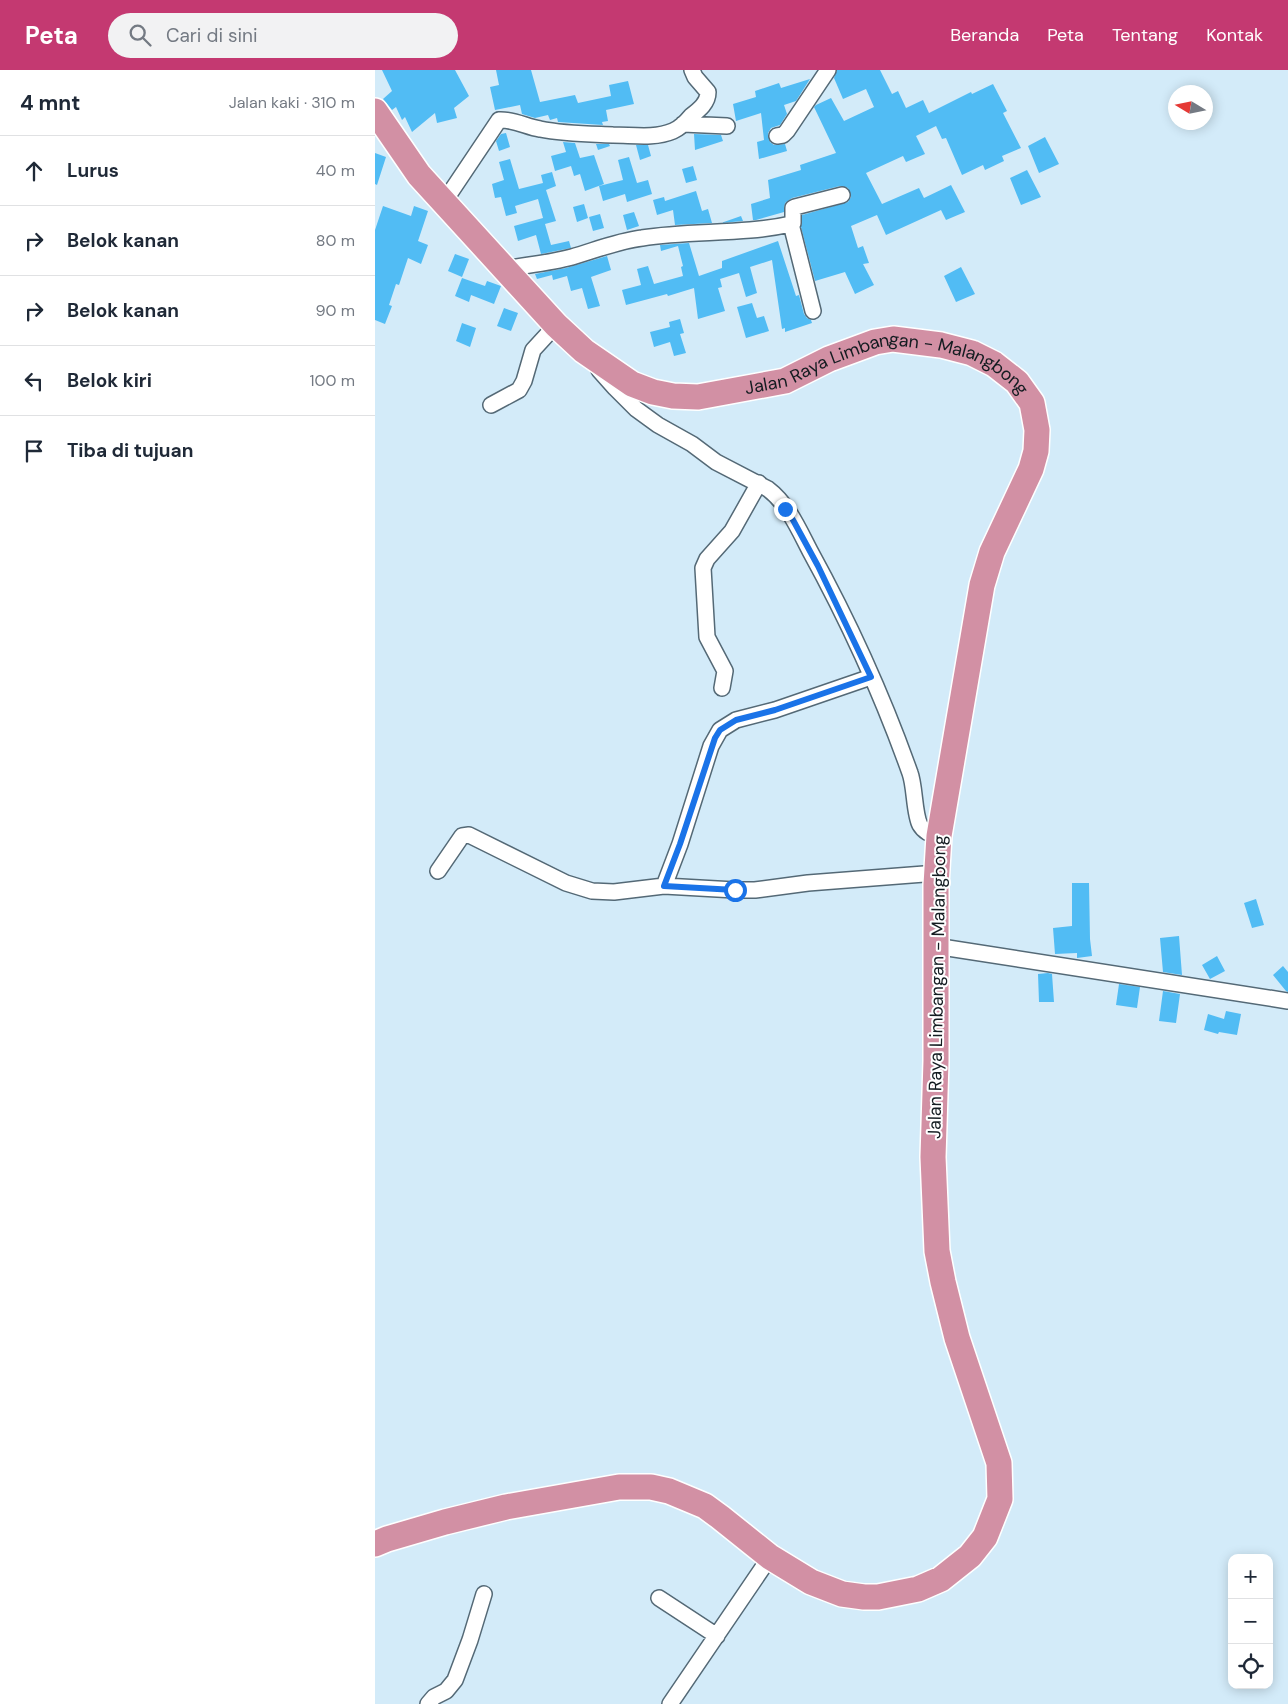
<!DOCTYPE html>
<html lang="id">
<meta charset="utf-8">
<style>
body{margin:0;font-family:"DM Sans",sans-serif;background:#f2f2f3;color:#1f2937}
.controls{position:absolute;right:15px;bottom:15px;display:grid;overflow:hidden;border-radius:10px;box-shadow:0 2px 12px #0003}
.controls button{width:45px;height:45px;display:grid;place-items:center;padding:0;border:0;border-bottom:1px solid #e0e1e3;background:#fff;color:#1f2937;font:25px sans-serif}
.compass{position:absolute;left:793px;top:15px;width:45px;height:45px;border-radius:50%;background:#fff;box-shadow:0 2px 12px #0003;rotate:280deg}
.stop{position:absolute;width:15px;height:15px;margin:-11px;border:4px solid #1a73e8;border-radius:50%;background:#fff}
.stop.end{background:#1a73e8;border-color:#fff;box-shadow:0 1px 5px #0008}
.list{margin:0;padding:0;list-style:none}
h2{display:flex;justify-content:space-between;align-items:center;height:65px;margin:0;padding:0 20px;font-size:21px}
h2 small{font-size:16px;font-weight:400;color:#747a83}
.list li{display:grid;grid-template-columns:32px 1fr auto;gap:15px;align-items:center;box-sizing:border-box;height:70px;padding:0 20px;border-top:1px solid #e0e1e3}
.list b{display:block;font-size:19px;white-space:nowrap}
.list em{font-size:16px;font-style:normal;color:#747a83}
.icon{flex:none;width:28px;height:28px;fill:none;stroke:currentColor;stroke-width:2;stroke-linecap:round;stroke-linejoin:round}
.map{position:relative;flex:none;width:913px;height:1634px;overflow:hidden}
header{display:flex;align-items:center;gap:30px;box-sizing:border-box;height:70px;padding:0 25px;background:#c43971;color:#fff}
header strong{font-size:24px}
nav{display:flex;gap:28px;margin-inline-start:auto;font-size:18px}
.search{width:350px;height:45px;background:#f2f2f3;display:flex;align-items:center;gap:12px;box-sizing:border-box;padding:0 18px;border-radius:28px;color:#747a83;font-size:19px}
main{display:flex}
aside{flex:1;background:#fff}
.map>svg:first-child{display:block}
.building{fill:#51bcf4}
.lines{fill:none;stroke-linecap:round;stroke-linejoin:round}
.minor-casing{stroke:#546976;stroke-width:18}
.trunk-casing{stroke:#fff;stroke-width:28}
.minor{stroke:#fff;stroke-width:15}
.trunk{stroke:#d290a4;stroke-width:25}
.route{stroke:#1a73e8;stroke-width:6}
.labels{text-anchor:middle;stroke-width:4;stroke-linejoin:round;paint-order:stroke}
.street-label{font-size:18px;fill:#141c21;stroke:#fff}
</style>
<header>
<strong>Peta</strong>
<div class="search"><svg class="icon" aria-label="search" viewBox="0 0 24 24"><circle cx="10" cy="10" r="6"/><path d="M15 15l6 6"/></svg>Cari di sini</div>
<nav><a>Beranda</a><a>Peta</a><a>Tentang</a><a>Kontak</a></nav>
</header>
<main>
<aside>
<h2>4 mnt<small>Jalan kaki · 310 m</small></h2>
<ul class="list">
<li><svg class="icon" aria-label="ahead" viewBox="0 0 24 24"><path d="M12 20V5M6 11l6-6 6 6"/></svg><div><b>Lurus</b></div><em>40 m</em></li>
<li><svg class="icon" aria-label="right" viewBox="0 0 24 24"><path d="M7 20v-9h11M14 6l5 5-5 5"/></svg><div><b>Belok kanan</b></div><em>80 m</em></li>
<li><svg class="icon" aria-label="right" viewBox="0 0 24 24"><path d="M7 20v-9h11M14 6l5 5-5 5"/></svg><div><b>Belok kanan</b></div><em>90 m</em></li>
<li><svg class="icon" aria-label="left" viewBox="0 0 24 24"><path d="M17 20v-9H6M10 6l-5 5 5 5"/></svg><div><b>Belok kiri</b></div><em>100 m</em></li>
<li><svg class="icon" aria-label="arrive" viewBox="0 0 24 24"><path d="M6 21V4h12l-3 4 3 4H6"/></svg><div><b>Tiba di tujuan</b></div></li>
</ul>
</aside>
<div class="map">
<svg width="913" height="1634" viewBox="0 0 913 1634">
<rect width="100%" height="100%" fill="#d3ebf9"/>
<path class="building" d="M7 0H80L94 26 79 38 82 48 62 53 60 43 37 62 30 47 27 50 21 37 17 40 8 29 17 21Z
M121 0H156L165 32 200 25 203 33 236 26 234 15 253 11 259 34 231 40 233 51 227 52 228 55 183 52 182 48 175 50 173 45 160 48 147 44 145 35 120 40 115 17 124 15Z
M462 0H505L517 24 523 21 531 38 548 30 554 43 596 22 597 24 618 14 632 41 628 43 646 78 627 86 629 91 610 100 608 95 587 105 571 68 567 69 561 56 541 66 550 84 531 92 528 86 491 103 507 134 544 118 549 128 576 115 590 142 571 150 566 140 511 165 502 145 476 156 483 178 488 176 494 193 488 194 499 215 480 224 470 202 440 211 426 157 427 145 473 132 476 127 473 118 465 116 417 128 410 133 409 142 381 150H378L376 134 395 128 393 110 426 100 425 95 461 83 439 37 441 35 456 28 469 51 499 37 491 19 468 29 459 8Z
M435 9 421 31 409 35 412 44 405 55 396 58 393 63 395 72 399 75 410 74 412 81 384 89 382 72 389 70 386 43 361 51 358 34 381 27 380 21 404 13 406 18Z
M131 63 135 77 124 81 121 71 126 64Z
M319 64 346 65 348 71 320 80Z
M670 67 684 94 664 103 653 76Z
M188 72 200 73 205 88 219 85 229 114 210 121 205 104 199 106 196 96 180 101 176 86 191 82Z
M221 74H234L235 76 223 80Z
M261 75H273L276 86 265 90Z
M0 83 11 87 2 115 0 114Z
M254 87 262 113 273 110 277 124 252 132 250 124 228 131 224 116 248 110 243 90Z
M135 89 144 119 168 113 166 105 177 102 181 116 171 120 181 151 170 154 176 175 194 171 196 178 166 184 161 165 143 171 139 156 168 148 163 129 140 136 142 143 131 146 126 127 120 128 117 114 129 110 124 92Z
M318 96 322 110 311 113 307 99Z
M652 100 666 127 646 135 635 108Z
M321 121 327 141 333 139 337 153 300 155 298 140 282 145 278 130 289 127 290 131Z
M209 134 213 148 202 152 198 137Z
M8 136 36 146 39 136 53 141 43 171 53 175 46 194 33 188 24 215 21 214 14 235 17 236 10 254 0 250V160Z
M259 142 264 156 252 160 248 145Z
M225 144 229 158 218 161 214 147Z
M366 146 368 151 346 153Z
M403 171 421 226 424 225 429 244 432 248 436 250 437 253 410 262V258L407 259 397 190 375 197 382 223 371 227 364 203 345 209 347 217 343 218 350 241 323 249 319 218 293 226 292 224 251 235 247 220 266 215 262 199 273 196 279 214 308 206 306 197 308 196 303 176 286 181 285 175 314 173 324 206 347 198V191Z
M80 184 94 189 87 207 73 201Z
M232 186 236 200 216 207 225 236 213 239 207 218 196 221 192 206 178 210 177 205 162 209 160 204 191 198Z
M586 197 600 224 581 232 569 206Z
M87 208 110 216 112 211 126 216 119 234 96 225 94 232 80 226Z
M377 233 382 248 389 246 394 261 371 268 362 237Z
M129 238 143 243 136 261 122 256Z
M305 249 309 263 305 264 311 283 299 286 295 272 279 277 275 262 295 257 294 252Z
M87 253 101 258 95 277 81 271Z
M697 813H714L715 869 717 886 702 888V883L680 884 678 858 697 856Z
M881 829 889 855 877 858 869 833Z
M804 866 807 905 788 902 785 868Z
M842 886 850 901 835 909 827 895Z
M908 896 913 902V922L911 921 898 905Z
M673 903 677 904 679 932H664L663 904Z
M744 914 765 917 762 938 741 935Z
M788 921 805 924 801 953 784 951Z
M851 941 866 944 862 965 844 962 843 964 829 960 833 944 849 949Z"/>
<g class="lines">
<g class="minor-casing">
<path id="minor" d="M308 54 352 56
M402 66 408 65 412 61 453 0
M69 132 124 50C138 49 152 57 165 59 189 64 213 64 238 65 258 65 279 69 298 61 305 58 311 52 316 46 324 40 333 33 333 22L320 7 317 0
M416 154 438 241
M129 199C152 195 175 193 197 187 221 180 243 171 267 168 317 160 367 165 416 154L418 153V138L420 137 467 125
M224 300 240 318 261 339 283 355 317 374 341 392 393 419C413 434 424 460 435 481 474 552 508 627 535 703 540 716 539 744 545 755 549 762 556 765 564 766
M116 335 144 320 149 311 158 280 181 255
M347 618 350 601 332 567 328 498 332 489 357 461 384 413
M63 801 87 766 94 765 191 813 217 821 239 822 289 816 360 820H380L433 813 562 803
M289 816 305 774 336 676 345 660 361 650 400 640 496 607
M560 876 913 931
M284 1528 342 1566
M53 1634 59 1627 71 1621 80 1610 95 1570 109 1524
M295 1634 395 1487"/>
</g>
<g class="trunk-casing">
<g id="trunk">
<path id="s1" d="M0 41 44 105 181 255 209 281 257 314 278 322 298 326 323 327 410 311 454 289 500 272 518 269 566 275 597 283 619 294 642 312 657 333 662 360 661 381 656 399 617 482 607 515 564 766 561 815V991L558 1087 562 1181 568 1212 582 1268 624 1393 625 1429 610 1467 595 1486 566 1509 543 1519 503 1527H489L467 1524 436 1512 395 1487 345 1447 330 1436 294 1421 276 1417H244L131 1437 70 1452 12 1469 0 1474"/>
</g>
</g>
<use href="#minor" class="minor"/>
<use href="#trunk" class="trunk"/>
</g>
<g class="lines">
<path class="route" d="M360 820 289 816 305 774 340 668 345 660 361 650 400 640 496 607 443 496 418 450 410 439"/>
</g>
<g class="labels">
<g class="street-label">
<text dy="6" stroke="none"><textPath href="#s1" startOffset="645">Jalan Raya Limbangan - Malangbong</textPath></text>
<text transform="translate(562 917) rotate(-89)" y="6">Jalan Raya Limbangan - Malangbong</text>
</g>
</g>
</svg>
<div class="controls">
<button>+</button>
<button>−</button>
<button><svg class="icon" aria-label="locate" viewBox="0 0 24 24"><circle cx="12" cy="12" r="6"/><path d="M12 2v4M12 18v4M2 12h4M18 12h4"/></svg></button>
</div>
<svg class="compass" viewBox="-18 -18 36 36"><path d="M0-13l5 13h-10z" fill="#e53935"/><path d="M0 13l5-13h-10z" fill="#747a83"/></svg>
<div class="stop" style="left:360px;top:820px"></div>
<div class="stop end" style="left:410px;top:439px"></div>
</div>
</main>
